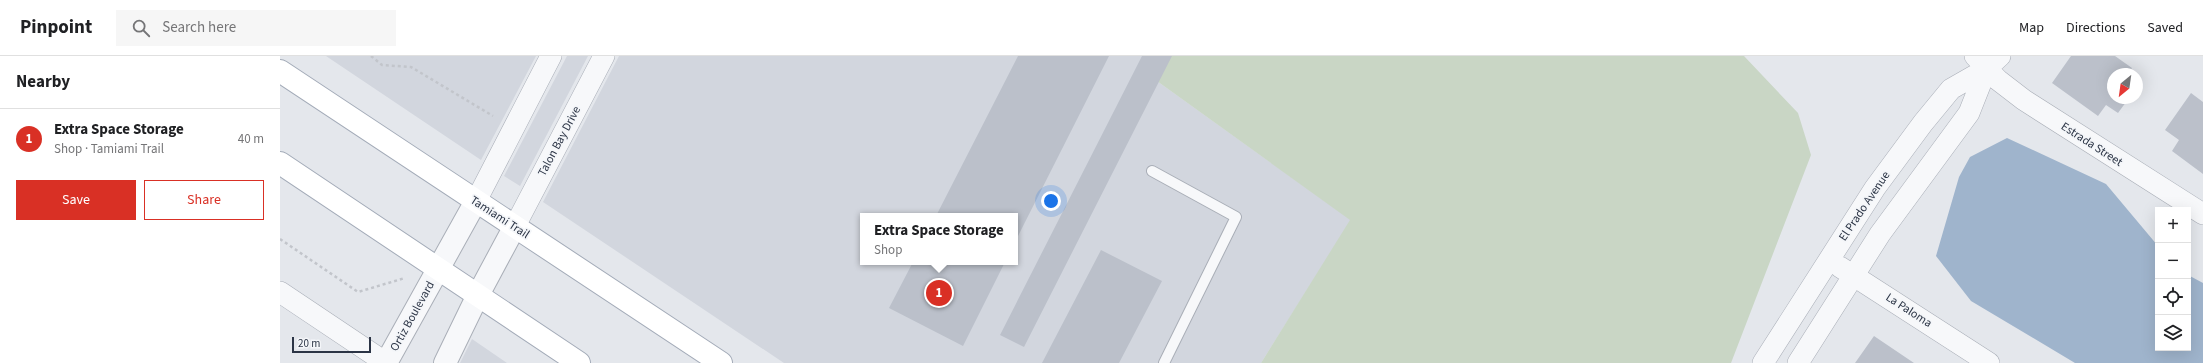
<!DOCTYPE html>
<meta charset="utf-8">
<style>
body{margin:0;font-family:"Source Sans 3",sans-serif;background:#f6f6f6;color:#202124}
.controls{position:absolute;right:12px;bottom:12px;display:grid;overflow:hidden;border-radius:0px;box-shadow:0 4px 16px #0002}
.controls button{width:36px;height:36px;display:grid;place-items:center;padding:0;border:0;border-bottom:1px solid #e0e0e0;background:#fff;color:#202124;font:20px sans-serif}
.compass{position:absolute;left:1827px;top:12px;width:36px;height:36px;border-radius:50%;background:#fff;box-shadow:0 4px 16px #0002;rotate:209deg}
.scale{position:absolute;left:12px;bottom:10px;width:79px;box-sizing:border-box;padding-left:4px;border:2px solid #2b3445;border-top:0;font-size:11px;line-height:14px;white-space:nowrap;color:#2b3445;-webkit-text-stroke:3px #f4f6f9;paint-order:stroke}
.you{position:absolute;left:771px;top:145px;width:14px;height:14px;margin:-10px;border:3px solid #fff;border-radius:50%;background:#1a73e8;box-shadow:0 0 0 6px #1a73e833}
.badge{display:grid;place-items:center;width:26px;height:26px;border-radius:50%;background:#d93025;color:#fff;font-size:13px;font-weight:700}
.pin{position:absolute;translate:-50% -50%;border:2px solid #fff;box-shadow:0 1px 4px #0006}
.popup{position:absolute;left:580px;top:157px;width:158px;height:52px;box-sizing:border-box;display:grid;place-content:center;border-radius:0px;background:#fff;filter:drop-shadow(0 1px 3px #0005);font-size:13px;white-space:nowrap;color:#757577}
.popup b{font-size:15px;color:#202124}
.popup::after{content:'';position:absolute;left:50%;top:100%;margin-left:-8px;border:8px solid transparent;border-top-color:#fff}
.list{margin:0;padding:0;list-style:none}
h2{display:flex;justify-content:space-between;align-items:center;height:52px;margin:0;padding:0 16px;font-size:17px}
h2 small{font-size:13px;font-weight:400;color:#757577}
.list li{display:grid;grid-template-columns:26px 1fr auto;gap:12px;align-items:center;box-sizing:border-box;height:60px;padding:0 16px;border-top:1px solid #e0e0e0}
.list b{display:block;font-size:15px;white-space:nowrap}
.list p{margin:0;font-size:13px;white-space:nowrap;color:#757577}
.list em{font-size:13px;font-style:normal;color:#757577}
.actions{display:flex;gap:8px;padding:12px 16px}
.actions a{flex:1;padding:9px 0;border:1px solid #d93025;border-radius:0px;text-align:center;font-size:14px;color:#d93025}
.actions .main{background:#d93025;color:#fff}
.icon{flex:none;width:22px;height:22px;fill:none;stroke:currentColor;stroke-width:2;stroke-linecap:round;stroke-linejoin:round}
.map{position:relative;flex:none;width:1923px;height:307px;overflow:hidden}
header{display:flex;align-items:center;gap:24px;box-sizing:border-box;height:56px;padding:0 20px;background:#fff;border-bottom:1px solid #e0e0e0}
header strong{font-size:19px}
nav{display:flex;gap:22px;margin-inline-start:auto;font-size:14px}
.search{width:280px;height:36px;background:#f6f6f6;display:flex;align-items:center;gap:10px;box-sizing:border-box;padding:0 14px;border-radius:0px;color:#757577;font-size:15px}
main{display:flex}
aside{flex:1;background:#fff}
.map>svg:first-child{display:block}
.built{fill:#d2d6de;fill-rule:evenodd}
.green{fill:#c9d6c5}
.water{fill:#9fb4cc}
.building{fill:#bbc0ca}
.lines{fill:none;stroke-linecap:round;stroke-linejoin:round}
.service-casing{stroke:#a9aeb7;stroke-width:12}
.minor-casing{stroke:#a9aeb7;stroke-width:22}
.tertiary-casing{stroke:#a9aeb7;stroke-width:24}
.primary-casing{stroke:#a3abb8;stroke-width:24}
.path{stroke:#c2c5cb;stroke-width:2.5;stroke-dasharray:3 3;stroke-linecap:butt}
.service{stroke:#f7f8fa;stroke-width:10}
.minor{stroke:#f7f8fa;stroke-width:21}
.tertiary{stroke:#f7f8fa;stroke-width:22}
.primary{stroke:#fff;stroke-width:22}
.labels{text-anchor:middle;stroke-width:3.5;stroke-linejoin:round;paint-order:stroke}
.street-label{font-size:12px;fill:#2b3445;stroke:#f4f6f9}
</style>
<header>
<strong>Pinpoint</strong>
<div class="search"><svg class="icon" aria-label="search" viewBox="0 0 24 24"><circle cx="10" cy="10" r="6"/><path d="M15 15l6 6"/></svg>Search here</div>
<nav><a>Map</a><a>Directions</a><a>Saved</a></nav>
</header>
<main>
<aside>
<h2>Nearby<small></small></h2>
<ul class="list">
<li><span class="badge">1</span><div><b>Extra Space Storage</b><p>Shop · Tamiami Trail</p></div><em>40 m</em></li>
</ul>
<div class="actions"><a class="main">Save</a><a>Share</a></div>
</aside>
<div class="map">
<svg width="1923" height="307" viewBox="0 0 1923 307">
<rect width="100%" height="100%" fill="#e4e7ec"/>
<path class="built" d="M46 0H256L201 104Z
M287 0H308L240 130 224 120Z
M339 0H871L863 15 1071 164 981 307H504L263 146ZM583 160H735V206H583Z
M192 283 227 307H180Z"/>
<path class="green" d="M871 0H1464L1518 57 1531 99 1451 307H981L1070 164 863 15Z"/>
<path class="water" d="M1727 82 1826 128 1878 190V292H1908V219L1923 227V307H1795L1691 245 1656 200 1679 121 1690 101Z"/>
<path class="building" d="M738 0H829L735 186V160H656Z
M862 0H892L744 291 720 279Z
M1791 0H1835L1852 12 1848 18H1833V42H1849L1838 57 1826 49 1818 60 1772 27Z
M1911 37 1923 46V118L1892 95 1899 84 1885 74Z
M821 194 882 225 839 307H762Z
M633 206H725L683 290 609 252Z
M1594 280 1634 307H1575Z"/>
<g class="lines">
<g class="service-casing">
<path id="service" d="M872 115 956 161 884 307"/>
</g>
<g class="minor-casing">
<path id="minor" d="M1695 0 1718 24 1744 44 1923 158
M196 145 271 0
M235 170 324 0
M1560 211 1709 307
M0 236 106 307
M1483 307 1595 132 1643 67 1671 33 1706 13 1720 0
M1518 307 1600 178 1689 57 1708 9"/>
</g>
<g class="tertiary-casing">
<path id="tertiary" d="M106 307 196 145
M165 307 198 239 235 170"/>
</g>
<g class="primary-casing">
<path id="primary" d="M0 15 441 307
M0 107 299 307"/>
</g>
<path class="path" d="M91 0 102 9 131 11 213 60
M0 183 78 236 125 222"/>
<use href="#service" class="service"/>
<use href="#minor" class="minor"/>
<use href="#tertiary" class="tertiary"/>
<use href="#primary" class="primary"/>
</g>
<g class="labels">
<g class="street-label">
<text transform="translate(279 85) rotate(-62)" y="4">Talon Bay Drive</text>
<text transform="translate(1812 88) rotate(33)" y="4">Estrada Street</text>
<text transform="translate(1584 150) rotate(-56)" y="4">El Prado Avenue</text>
<text transform="translate(220 161) rotate(33)" y="4">Tamiami Trail</text>
<text transform="translate(1629 254) rotate(33)" y="4">La Paloma</text>
<text transform="translate(132 260) rotate(-61)" y="4">Ortiz Boulevard</text>
</g>
</g>
</svg>
<div class="controls">
<button>+</button>
<button>−</button>
<button><svg class="icon" aria-label="locate" viewBox="0 0 24 24"><circle cx="12" cy="12" r="6"/><path d="M12 2v4M12 18v4M2 12h4M18 12h4"/></svg></button>
<button><svg class="icon" aria-label="layers" viewBox="0 0 24 24"><path d="M12 4l9 5-9 5-9-5zM3 14l9 5 9-5"/></svg></button>
</div>
<svg class="compass" viewBox="-18 -18 36 36"><path d="M0-13l5 13h-10z" fill="#e53935"/><path d="M0 13l5-13h-10z" fill="#757577"/></svg>
<div class="scale">20 m</div>
<div class="you"></div>
<div class="pin badge" style="left:659px;top:237px">1</div>
<div class="popup"><b>Extra Space Storage</b>Shop</div>
</div>
</main>
